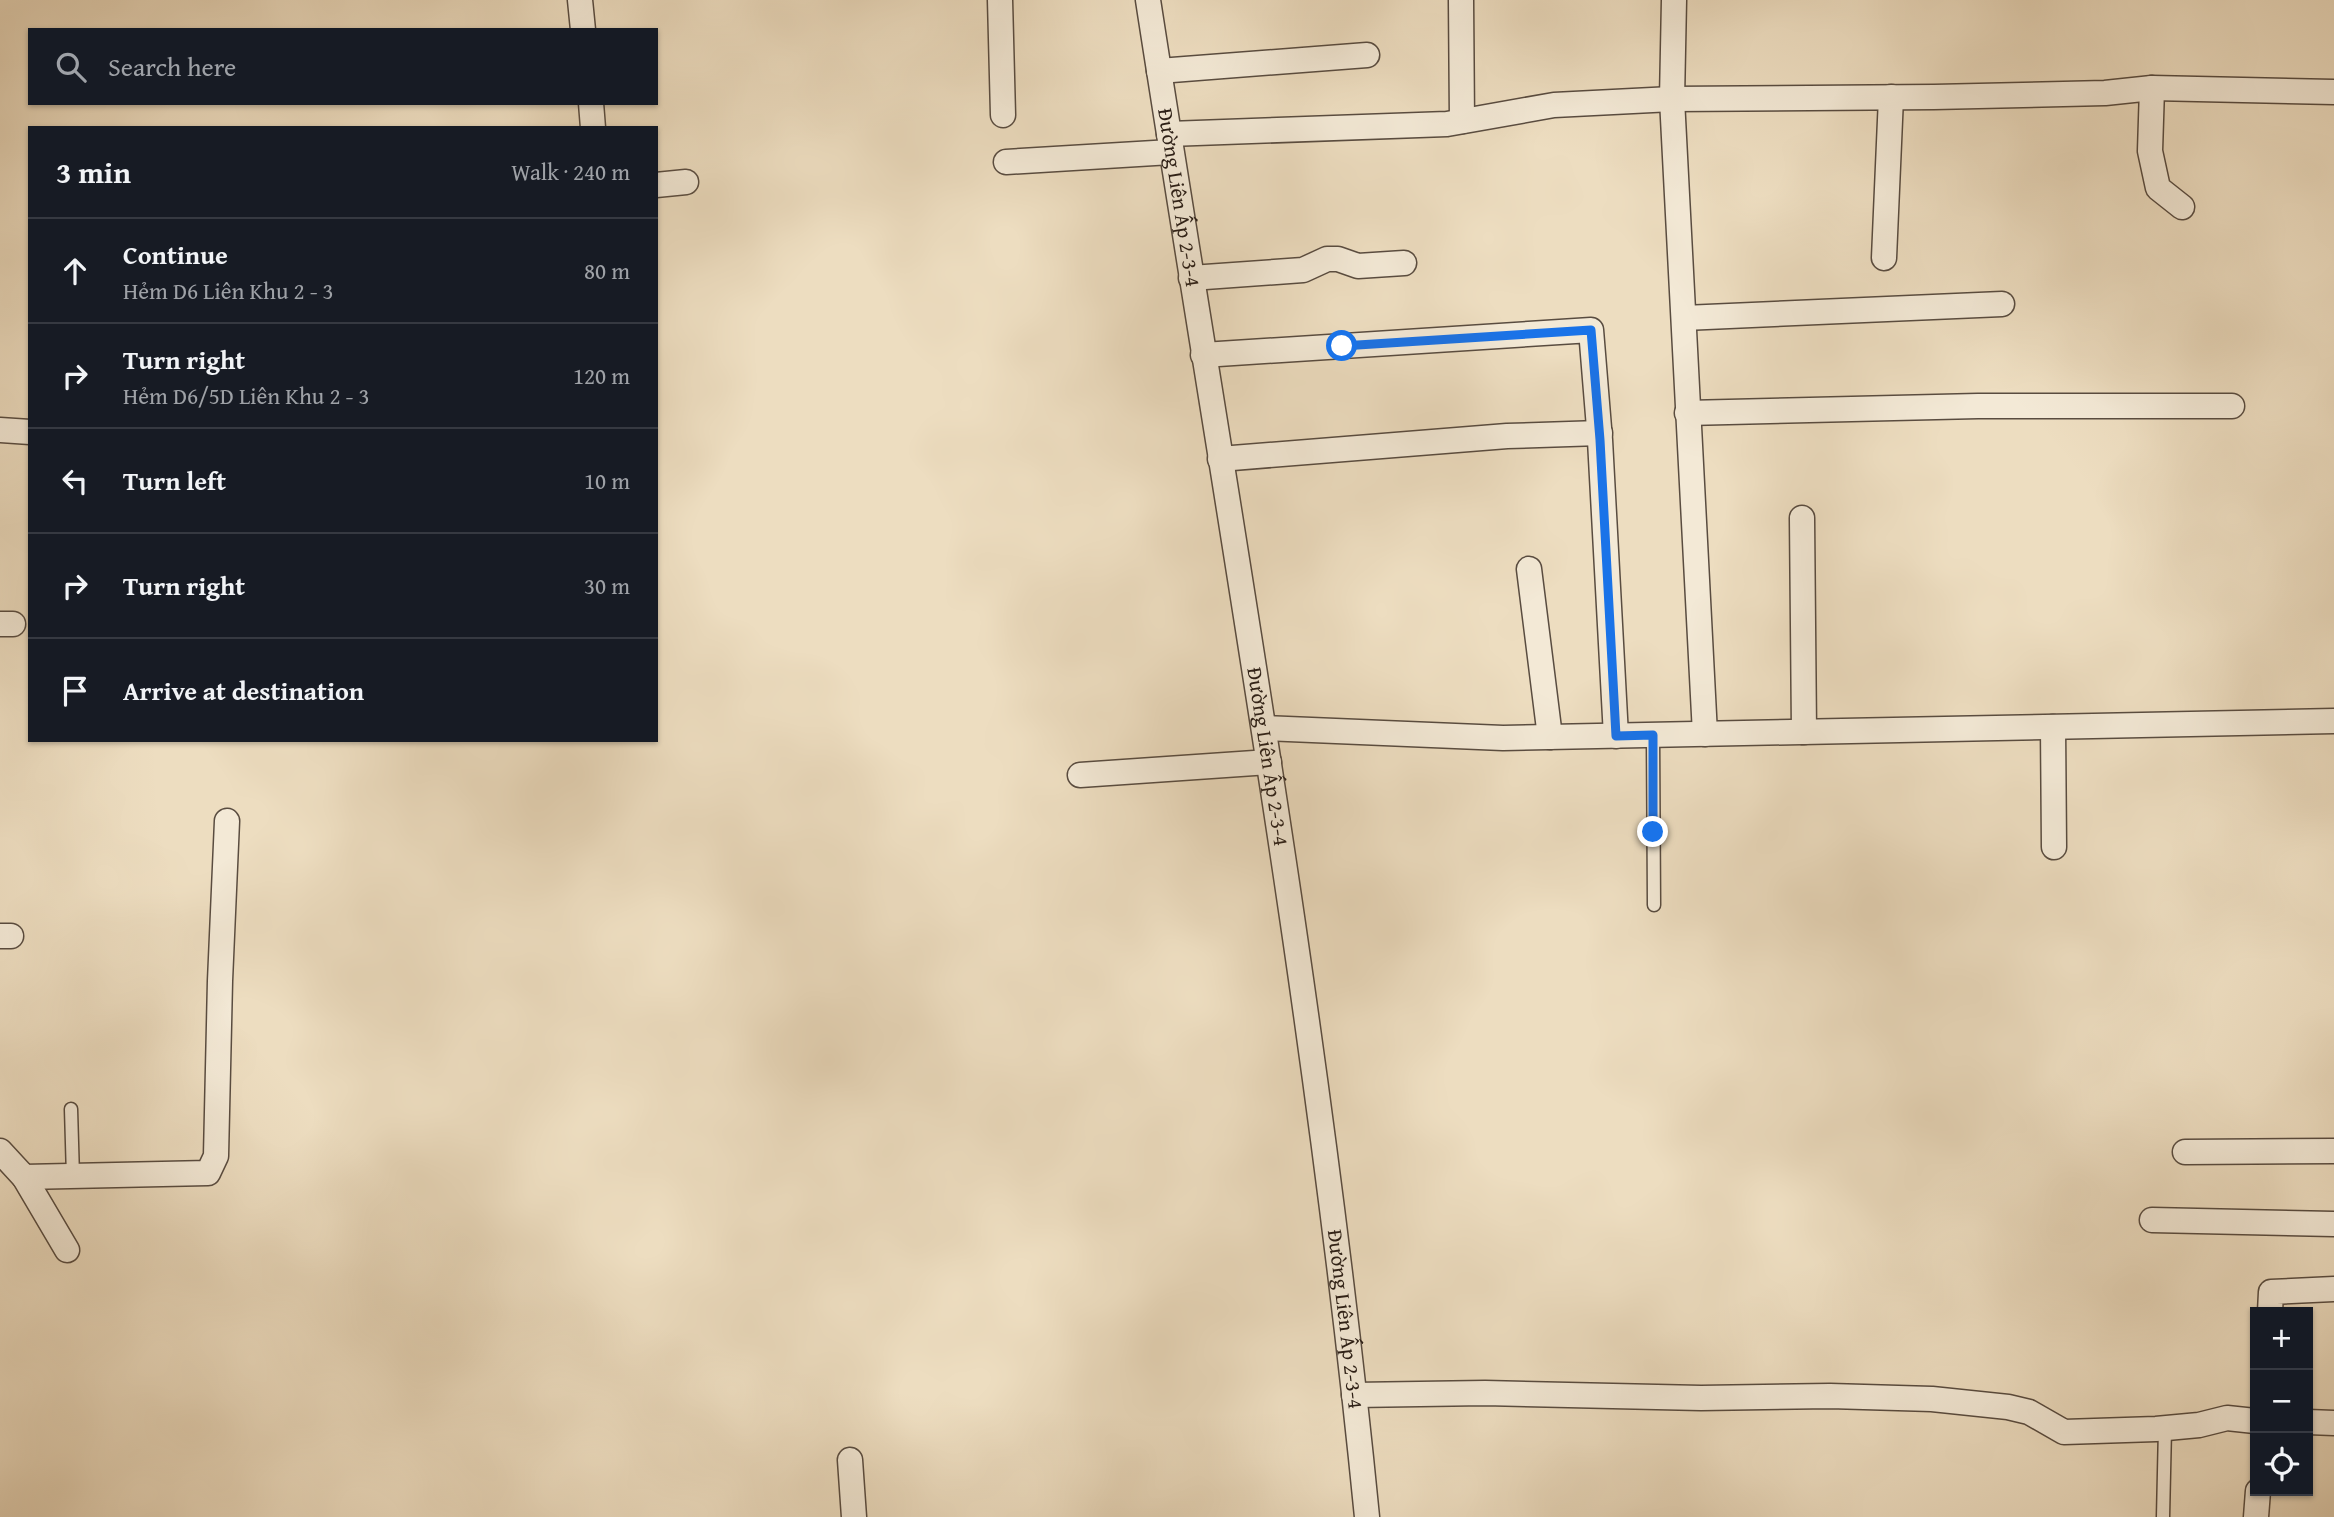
<!DOCTYPE html>
<meta charset="utf-8">
<style>
body{margin:0;font-family:"Gentium Book Plus",serif;background:#242831;color:#f1f3f6}
.controls{position:absolute;right:21px;bottom:21px;display:grid;overflow:hidden;border-radius:0px;box-shadow:0 2px 5px #0004}
.controls button{width:63px;height:63px;display:grid;place-items:center;padding:0;border:0;border-bottom:2px solid #363941;background:#171b24;color:#f1f3f6;font:35px sans-serif}
.stop{position:absolute;width:21px;height:21px;margin:-16px;border:5px solid #1a73e8;border-radius:50%;background:#fff}
.stop.end{background:#1a73e8;border-color:#fff;box-shadow:0 2px 7px #0008}
.list{margin:0;padding:0;list-style:none}
h2{display:flex;justify-content:space-between;align-items:center;height:91px;margin:0;padding:0 28px;font-size:30px}
h2 small{font-size:23px;font-weight:400;color:#9ea1a6}
.list li{display:grid;grid-template-columns:46px 1fr auto;gap:21px;align-items:center;box-sizing:border-box;height:105px;padding:0 28px;border-top:2px solid #363941}
.list b{display:block;font-size:26px;white-space:nowrap}
.list p{margin:0;font-size:23px;white-space:nowrap;color:#9ea1a6}
.list em{font-size:23px;font-style:normal;color:#9ea1a6}
.icon{flex:none;width:38px;height:38px;fill:none;stroke:currentColor;stroke-width:2;stroke-linecap:round;stroke-linejoin:round}
.map{position:relative;flex:none;width:2334px;height:1517px;overflow:hidden}
.search{position:absolute;background:#171b24;box-shadow:0 2px 5px #0004;left:28px;top:28px;width:630px;height:77px;display:flex;align-items:center;gap:18px;box-sizing:border-box;padding:0 24px;border-radius:0px;color:#9ea1a6;font-size:26px}
.panel{position:absolute;background:#171b24;box-shadow:0 2px 5px #0004;left:28px;top:126px;width:630px;height:616px;border-radius:0px}
.map>svg:first-child{display:block}
.lines{fill:none;stroke-linecap:round;stroke-linejoin:round}
.service-casing{stroke:#594c40;stroke-width:15}
.minor-casing{stroke:#594c40;stroke-width:27}
.service{stroke:#f3e9d6;stroke-width:12}
.minor{stroke:#f3e9d6;stroke-width:24}
.route{stroke:#1a73e8;stroke-width:9}
.labels{text-anchor:middle;stroke-width:6;stroke-linejoin:round;paint-order:stroke}
.street-label{font-size:21px;fill:#281c15;stroke:#f3e9d6}
</style>
<div class="map">
<svg width="2334" height="1517" viewBox="0 0 2334 1517">
<rect width="100%" height="100%" fill="#edddc0"/>
<filter id="stains"><feTurbulence type="fractalNoise" baseFrequency=".00286" numOctaves="4"/><feColorMatrix values="0 0 0 0 .2 0 0 0 0 .09 0 0 0 0 .02 0 0 0 .5 -.17"/></filter>
<radialGradient id="worn" r=".72"><stop offset=".6" stop-color="#630" stop-opacity="0"/><stop offset="1" stop-color="#630" stop-opacity=".3"/></radialGradient>
<g class="lines">
<g class="service-casing">
<path id="service" d="M1653 735 1654 905
M71 1109 73 1177
M2163 1517 2165 1428"/>
</g>
<g class="minor-casing">
<g id="minor">
<path d="M580 0 583 30"/>
<path d="M1000 0 1003 115"/>
<path id="s1" d="M1148 0C1226 505 1317 1008 1367 1517"/>
<path d="M1461 0 1462 121"/>
<path d="M1674 0 1672 99 1705 734"/>
<path d="M1159 71 1367 55"/>
<path d="M2152 88 2334 92"/>
<path d="M591 103 593 128"/>
<path d="M1169 134 1447 124 1554 105 1672 99 1934 97 2105 93 2152 88 2150 151 2158 188 2182 207"/>
<path d="M1006 162 1171 152"/>
<path d="M656 185 686 182"/>
<path d="M1884 258 1891 97"/>
<path d="M1191 278 1303 270 1327 259H1338L1358 266 1404 263"/>
<path d="M1684 318 2002 304"/>
<path d="M1203 355 1591 330 1600 440 1616 736"/>
<path d="M1687 413 1978 406H2232"/>
<path d="M0 430 30 432"/>
<path d="M1220 459 1507 436 1600 433"/>
<path d="M1802 518 1804 732"/>
<path d="M1529 569 1550 737"/>
<path d="M0 624H13"/>
<path d="M2053 727 2054 847"/>
<path d="M1265 728 1503 738 2334 721"/>
<path d="M1080 775 1269 762"/>
<path d="M0 936H11"/>
<path d="M0 1151 24 1177 208 1173 216 1156 220 981 227 821"/>
<path d="M2185 1152 2334 1151"/>
<path d="M24 1177 67 1250"/>
<path d="M2152 1220 2334 1224"/>
<path d="M2270 1312 2271 1292 2334 1289"/>
<path d="M1354 1395 1485 1393 1701 1398 1830 1396 1932 1399 2008 1407 2029 1412 2064 1432 2156 1429 2199 1425 2227 1418 2255 1421"/>
<path d="M2308 1422 2334 1423"/>
<path d="M850 1460 854 1517"/>
<path d="M2256 1517 2258 1491"/>
</g>
</g>
<use href="#service" class="service"/>
<use href="#minor" class="minor"/>
</g>
<g class="lines">
<path class="route" d="M1342 346 1591 330 1600 440 1616 736 1653 735V832"/>
</g>
<g class="labels">
<g class="street-label">
<text dy="7" stroke="none"><textPath href="#s1" startOffset="200">Đường Liên Ấp 2-3-4</textPath></text>
<text dy="7" stroke="none"><textPath href="#s1" startOffset="766">Đường Liên Ấp 2-3-4</textPath></text>
<text dy="7" stroke="none"><textPath href="#s1" startOffset="1334">Đường Liên Ấp 2-3-4</textPath></text>
</g>
</g>
<rect width="100%" height="100%" filter="url(#stains)"/>
<rect width="100%" height="100%" fill="url(#worn)"/>
</svg>
<div class="controls">
<button>+</button>
<button>−</button>
<button><svg class="icon" aria-label="locate" viewBox="0 0 24 24"><circle cx="12" cy="12" r="6"/><path d="M12 2v4M12 18v4M2 12h4M18 12h4"/></svg></button>
</div>
<div class="stop" style="left:1342px;top:346px"></div>
<div class="stop end" style="left:1653px;top:832px"></div>
<div class="search"><svg class="icon" aria-label="search" viewBox="0 0 24 24"><circle cx="10" cy="10" r="6"/><path d="M15 15l6 6"/></svg>Search here</div>
<section class="panel">
<h2>3 min<small>Walk · 240 m</small></h2>
<ul class="list">
<li><svg class="icon" aria-label="ahead" viewBox="0 0 24 24"><path d="M12 20V5M6 11l6-6 6 6"/></svg><div><b>Continue</b><p>Hẻm D6 Liên Khu 2 - 3</p></div><em>80 m</em></li>
<li><svg class="icon" aria-label="right" viewBox="0 0 24 24"><path d="M7 20v-9h11M14 6l5 5-5 5"/></svg><div><b>Turn right</b><p>Hẻm D6/5D Liên Khu 2 - 3</p></div><em>120 m</em></li>
<li><svg class="icon" aria-label="left" viewBox="0 0 24 24"><path d="M17 20v-9H6M10 6l-5 5 5 5"/></svg><div><b>Turn left</b></div><em>10 m</em></li>
<li><svg class="icon" aria-label="right" viewBox="0 0 24 24"><path d="M7 20v-9h11M14 6l5 5-5 5"/></svg><div><b>Turn right</b></div><em>30 m</em></li>
<li><svg class="icon" aria-label="arrive" viewBox="0 0 24 24"><path d="M6 21V4h12l-3 4 3 4H6"/></svg><div><b>Arrive at destination</b></div></li>
</ul>
</section>
</div>
